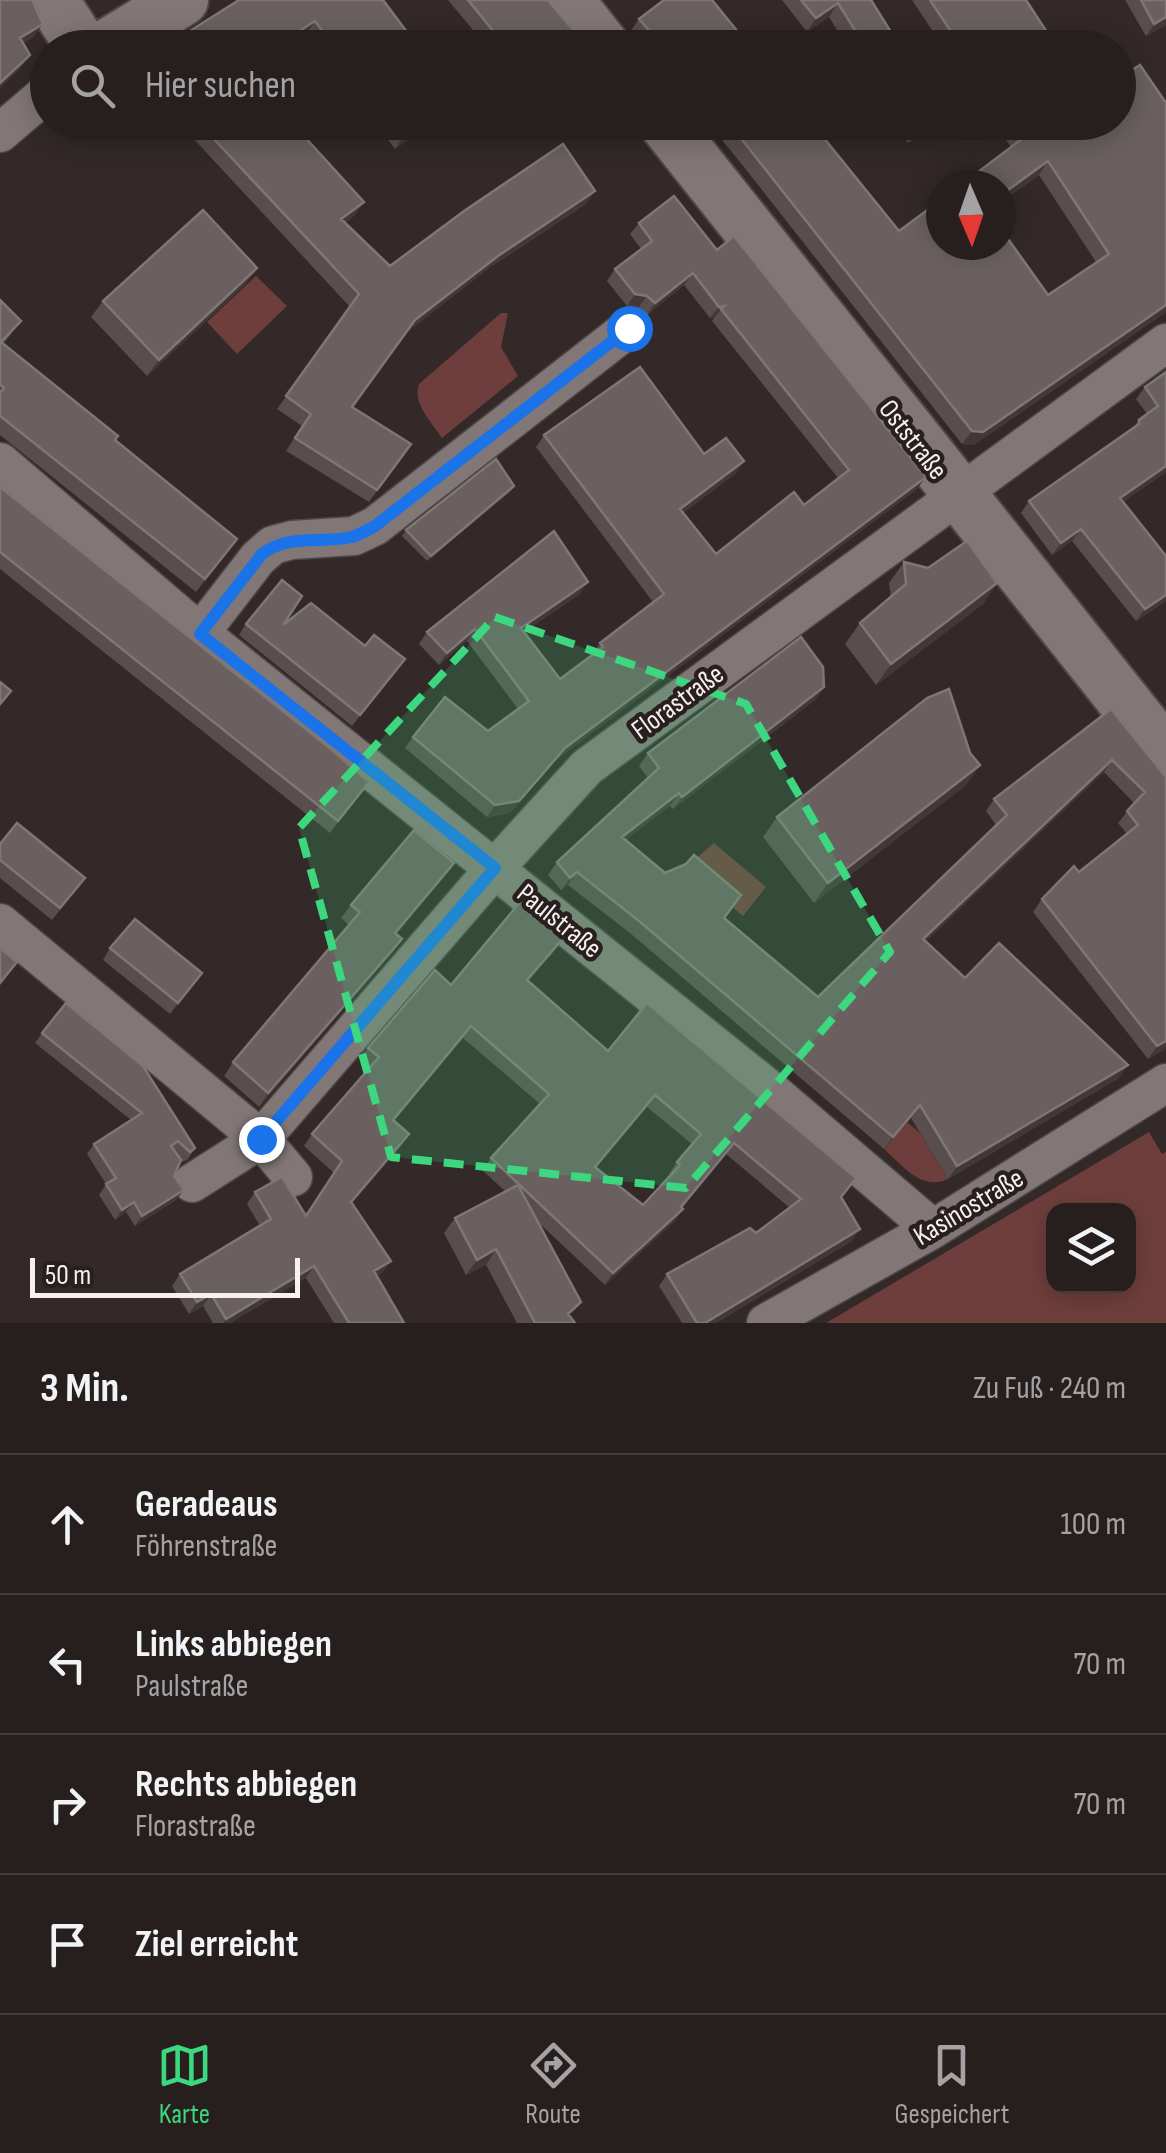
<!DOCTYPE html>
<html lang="de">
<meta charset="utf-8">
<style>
body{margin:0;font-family:"Sofia Sans Condensed",sans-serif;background:#322c2b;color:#f1f3f6}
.controls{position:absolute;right:30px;bottom:30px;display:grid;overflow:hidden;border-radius:20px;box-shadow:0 5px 25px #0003}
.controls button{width:90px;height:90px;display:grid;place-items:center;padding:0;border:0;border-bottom:2px solid #423d3c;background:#261f1e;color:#f1f3f6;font:50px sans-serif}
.compass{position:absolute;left:926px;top:170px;width:90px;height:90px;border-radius:50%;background:#261f1e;box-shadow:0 5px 25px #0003;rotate:178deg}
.scale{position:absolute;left:30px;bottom:25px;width:270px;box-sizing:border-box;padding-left:10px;border:5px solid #f7f0f0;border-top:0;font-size:28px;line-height:35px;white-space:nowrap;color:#f7f0f0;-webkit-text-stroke:8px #281f1e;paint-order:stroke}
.stop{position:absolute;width:30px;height:30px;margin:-22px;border:8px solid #1a73e8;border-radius:50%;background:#fff}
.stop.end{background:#1a73e8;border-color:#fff;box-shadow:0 2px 10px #0008}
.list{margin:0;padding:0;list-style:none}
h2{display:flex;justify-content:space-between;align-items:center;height:130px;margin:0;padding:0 40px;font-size:42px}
h2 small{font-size:32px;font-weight:400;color:#a4a2a4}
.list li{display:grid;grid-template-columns:65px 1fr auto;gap:30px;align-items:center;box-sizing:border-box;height:140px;padding:0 40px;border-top:2px solid #423d3c}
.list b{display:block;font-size:38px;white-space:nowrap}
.list p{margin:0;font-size:32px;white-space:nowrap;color:#a4a2a4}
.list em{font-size:32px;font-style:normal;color:#a4a2a4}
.icon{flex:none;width:55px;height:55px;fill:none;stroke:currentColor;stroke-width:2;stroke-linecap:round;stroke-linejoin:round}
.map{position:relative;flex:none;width:1166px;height:1323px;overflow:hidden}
.search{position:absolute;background:#261f1e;box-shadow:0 5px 25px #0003;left:30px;right:30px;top:30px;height:110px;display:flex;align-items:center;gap:25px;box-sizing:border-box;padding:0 35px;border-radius:55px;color:#a4a2a4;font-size:38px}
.sheet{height:690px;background:#261f1e}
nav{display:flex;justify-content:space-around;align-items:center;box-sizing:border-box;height:140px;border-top:2px solid #423d3c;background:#261f1e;font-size:28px;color:#a4a2a4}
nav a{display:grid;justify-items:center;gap:5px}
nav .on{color:#3cd77e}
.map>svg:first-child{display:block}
.green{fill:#6e3e3c;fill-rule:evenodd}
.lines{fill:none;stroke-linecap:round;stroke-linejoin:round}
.street-casing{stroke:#4f4747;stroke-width:41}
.secondary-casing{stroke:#4f4747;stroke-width:56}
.street{stroke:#827777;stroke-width:38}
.secondary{stroke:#827777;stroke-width:52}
.wall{fill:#584e4d;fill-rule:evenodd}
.shaded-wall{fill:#423837}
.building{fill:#69605f;stroke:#7f7676;stroke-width:2.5;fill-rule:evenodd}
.route{stroke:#1a73e8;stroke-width:12}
.marked{fill:#3cd77e;fill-opacity:0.2;stroke:#3cd77e;stroke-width:8;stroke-dasharray:20 12;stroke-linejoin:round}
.labels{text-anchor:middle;stroke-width:9;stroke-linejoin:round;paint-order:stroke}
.street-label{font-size:28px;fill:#f7f0f0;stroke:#281f1e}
</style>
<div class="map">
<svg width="1166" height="1323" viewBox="0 0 1166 1323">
<rect width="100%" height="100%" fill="#322928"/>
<path class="green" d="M256 276 287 306 237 354 207 322Z
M501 313H508L501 347 518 376 442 438C432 422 412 404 419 384Z
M714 843 766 887 743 916 685 868Z
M907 1122 920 1133 948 1179C921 1191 903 1166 884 1149Z
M1149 1132 1162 1154 1166 1152V1323H826ZM1054 1210H1128V1286H1054Z"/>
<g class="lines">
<g class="street-casing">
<path id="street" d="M0 133 48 92
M0 462 200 633 769 1089 933 1229
M200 633 258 558 273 545 292 540 354 536 375 526 629 328
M0 923 261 1139 293 1177
M192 1183 261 1139 495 868 587 767 1166 343
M766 1323 933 1229 1166 1083"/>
</g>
<g class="secondary-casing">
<path id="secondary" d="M52 0 83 48
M567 0 605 48
M103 48 182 0
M664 122 1166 754"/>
</g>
<use href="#street" class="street"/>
<use href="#secondary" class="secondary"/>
</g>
<path class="wall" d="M239 0 419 48H317L306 34Z
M448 0H548L588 48H488Z
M782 0H871L901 48H848L829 17 807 32Z
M912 0H1026L1056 46 1088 48H944Z
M1125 0H1166V25L1146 36Z
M639 19 751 48H643L630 32Z
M1166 103V312L974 445 962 444 736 157 707 122H811L899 231 1048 295 1096 262 1039 175 1001 202V185L1011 147 994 122H1118Z
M142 122H170L150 135Z
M178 122H291L355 215 345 223 390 266 595 191 586 204 489 268 406 333 352 407 411 444 369 502 286 451 302 426 277 409 350 307Z
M375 122H424L418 132 395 149Z
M564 122H600L579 140Z
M895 122H936L933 127 908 143Z
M639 223 717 250 917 489 556 760 510 813 487 817 405 748 413 737 488 731 518 709 467 641 439 665 419 644 427 632 580 594 524 632 560 679 592 655 600 643 653 602 536 447 544 435 704 454 736 473 683 513 716 554 804 505 838 478 712 321 714 318H710L684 285 647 315 638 308 627 306 607 281 615 269 641 249 630 234Z
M246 284 147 376 91 317 103 301Z
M0 300 12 333 3 344 115 440 237 539 196 592 0 435Z
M1166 372V472L1123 502 1166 601 1136 621 1072 541 1052 555 1021 513 1029 501 1133 428 1139 420 1147 414 1136 399 1145 387Z
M0 487 369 782 330 833 0 569Z
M510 492 427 561 402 536 406 530Z
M904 562 997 583 983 604 876 685 845 644 860 623 891 597 889 583Z
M246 624 283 625 365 646 405 659 352 726 239 635Z
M824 687 815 700 673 809 670 806 625 840 724 918 818 997 996 825 986 811 994 799 1111 709 1166 777V1048L1148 1059 1033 912 1042 899 1079 872 1127 834 1118 823 1134 803 1104 772 926 941 965 978 1119 1078 948 1179 911 1118 884 1149 630 933 568 885 561 890 548 875 557 862 648 778 639 766 648 753Z
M980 765 966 785 814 903 763 837 777 817Z
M0 844 85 878 52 920 0 878Z
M444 877 396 934 402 939 392 953 259 1107 224 1076 233 1062 349 925 341 918 351 905Z
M110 948 202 973 170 1014 103 960Z
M557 948 528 981 608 1051 848 1190 841 1198 852 1241 716 1323H682L659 1286 667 1274 756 1233 790 1208 726 1154 682 1208 675 1221 605 1285 539 1223 570 1317 575 1323H517L486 1265 466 1275 444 1233 455 1218 505 1191 482 1170 491 1158 540 1104 463 1038 394 1121 401 1146 352 1203 383 1272 377 1276 404 1323H334L306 1278 230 1323H213L203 1306 189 1314 172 1286 180 1274 260 1226 247 1204 255 1192 305 1216 334 1173 304 1146 312 1134 370 1068 359 1060 368 1048 451 985ZM647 1107 692 1144 677 1162 669 1174 670 1175 643 1205 596 1167Z
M42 1033 195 1148 188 1159 183 1162 181 1160 174 1176 176 1200 135 1226 126 1212 115 1220 99 1195 106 1184 87 1154 94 1144 131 1120 35 1043Z"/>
<path class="shaded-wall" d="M838 3 829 17 807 32 816 18Z
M1166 17V25L1146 36 1154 24Z
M315 21 306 34 284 48H273Z
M43 24 33 38 10 52 20 38Z
M30 55 20 69 0 88V83Z
M158 122H170L150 135Z
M422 122H424L418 132 395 149 404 136Z
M594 122H600L579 140 588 128Z
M929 122H936L933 127 908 143 917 130Z
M1048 161 1039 175 1001 202V195Z
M595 191 586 204 489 268 406 333 415 320 498 256Z
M364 202 355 215 332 232 341 219Z
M257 268 246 284 147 376 159 360Z
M693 273 684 285 647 315 655 303Z
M635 294 647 296 638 308 627 306Z
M1166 305V312L974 445 962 444 972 431Z
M724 306 714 318H710L719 307Z
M744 461 736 473 672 521 680 509Z
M1166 466V472L1112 510 1120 498Z
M926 477 917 489 556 760 510 813 487 817 495 805 565 748Z
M514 486 510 492 427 561 431 556Z
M1081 529 1072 541 1052 555 1061 543Z
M588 582 580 594 513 639 521 628Z
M997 583 983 604 876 685 891 664Z
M1166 595V601L1136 621 1145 609Z
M475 629 467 641 439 665 447 653Z
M824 687 815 700 673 809 682 797Z
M1112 760 1104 772 915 952 923 939Z
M980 765 966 785 814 903 828 883Z
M679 793 670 806 613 850 622 837Z
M454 863 444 877 386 947 395 933Z
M577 872 568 885 561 890 570 878Z
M565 936 557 948 519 992 527 980Z
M402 939 392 953 259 1107 268 1093Z
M471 1026 463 1038 385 1132 393 1120Z
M1166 1041V1048L1148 1059 1157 1046Z
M1128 1065 1119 1078 948 1179 957 1166Z
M655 1095 647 1107 587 1178 595 1167Z
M920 1105 911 1118 884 1149 893 1137Z
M409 1134 401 1146 343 1214 351 1202Z
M184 1190 176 1200 135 1226 142 1216Z
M134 1202 126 1212 115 1220 122 1210Z
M683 1209 675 1221 605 1285 613 1273Z
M860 1229 852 1241 716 1323H705Z
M496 1249 486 1265 466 1275 477 1260Z
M391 1261 383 1272 365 1283 374 1271Z
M314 1266 306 1278 230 1323H223L226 1319Z
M211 1294 203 1306 189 1314 197 1302Z"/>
<path class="building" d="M0 0H32L43 24 20 38 30 55 0 83Z
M239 0H383L419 48H335L315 21 273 48H163Z
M468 0H548L588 48H507Z
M664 0H712L751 48H664L639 19Z
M801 0H871L901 48H866L838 3 816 18Z
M930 0H1026L1056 46 1077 32 1088 48H962Z
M1141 0H1166V17L1154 24Z
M1140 65 1166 103V305L983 432 972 431 728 122H811L899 231 941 200V245H1001V229L1048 295 1109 254 1048 161 1001 195V185H961L1023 138 1013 122H1118V79Z
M198 122H291L364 202 341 219 390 266 464 211 563 144 595 191 498 256 415 320 352 407 411 444 377 490 295 438 311 414 286 396 359 294Z
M393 122H422L404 136Z
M913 122H929L917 130Z
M674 196 717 250 734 236 926 477 565 748 519 801 495 805 413 737 445 697 488 731 529 701 475 629 447 653 427 632 554 531 588 582 521 628 560 679 603 647 600 643 664 594 544 435 640 367 704 454 726 438 744 461 680 509 716 554 794 492 804 505 849 470 721 309 724 306 719 307 693 273 655 303 647 296 635 294 615 269 652 241 639 223Z
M203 210 257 268 159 360 103 301Z
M0 300 21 321 1 342 118 436 115 440 237 539 205 579 0 416V393L4 388 0 384Z
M1166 372V466L1120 498 1166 556V595L1145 609 1081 529 1061 543 1029 501 1139 424V420L1158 406 1145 387Z
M496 459 514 486 431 556 406 530Z
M0 487 332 750 369 782 338 821 0 552Z
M967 541 997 583 891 664 860 623 906 584 904 562 928 568Z
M282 580 302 596 283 625 311 603 365 646 374 635 405 659 360 715 246 624Z
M801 637 823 667 824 687 682 797 679 793 622 837 665 873 686 864 694 855 741 895 724 918 818 997 1007 815 994 799 1111 709 1166 777V1041L1157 1046 1042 899 1074 866 1079 872 1138 825 1127 811 1145 792 1112 760 923 939 965 978 999 943 1128 1065 957 1166 920 1105 893 1137 639 921 577 872 570 878 557 862 659 768 648 753Z
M0 682 11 691 0 704Z
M949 689 970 753 980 765 828 883 777 817 927 698Z
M17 823 85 878 60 908 0 860V844Z
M414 830 454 863 395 933 402 939 268 1093 233 1062 360 912 351 905Z
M521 901 565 936 527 980 608 1051 647 1003 856 1178 841 1197 860 1229 705 1323H697L667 1274 750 1228 756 1233 801 1199 734 1143 681 1207 683 1209 613 1273 491 1158 549 1094 471 1026 393 1120 409 1134 351 1202 391 1261 374 1271 404 1323H349L314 1266 226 1319 211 1294 197 1302 180 1274 271 1219 255 1192 282 1177 306 1216 342 1161 312 1134 379 1057 368 1048 435 970 451 985ZM655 1095 701 1134 677 1162 680 1165 643 1205 595 1167Z
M135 919 202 973 178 1003 110 948Z
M0 948 17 962 0 983Z
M66 1003 143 1066 195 1148 190 1152 178 1141 171 1146 181 1160 174 1176 184 1190 142 1216 134 1202 122 1210 106 1184 116 1178 94 1144 142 1113 42 1033Z
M518 1185 581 1302 568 1314 575 1323H535L496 1249 477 1260 455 1218Z"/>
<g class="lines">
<path class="route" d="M261 1139 495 868 200 634 262 554C289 533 320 544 352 537 359 535 367 530 375 526L629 328"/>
</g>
<path class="marked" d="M495 617 746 704 890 952 686 1188 391 1157 299 828Z"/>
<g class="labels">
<g class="street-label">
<text transform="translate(914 439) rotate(52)" y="10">Oststraße</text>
<text transform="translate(677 701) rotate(-36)" y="10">Florastraße</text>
<text transform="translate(560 920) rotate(39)" y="10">Paulstraße</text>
<text transform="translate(968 1206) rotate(-31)" y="10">Kasinostraße</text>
</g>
</g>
</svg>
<div class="controls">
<button><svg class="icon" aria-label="layers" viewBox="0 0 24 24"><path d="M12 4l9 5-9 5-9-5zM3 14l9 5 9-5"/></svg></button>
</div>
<svg class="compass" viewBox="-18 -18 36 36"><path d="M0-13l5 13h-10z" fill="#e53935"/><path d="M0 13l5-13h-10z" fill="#a4a2a4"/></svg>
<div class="scale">50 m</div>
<div class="stop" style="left:629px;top:328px"></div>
<div class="stop end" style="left:261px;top:1139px"></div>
<div class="search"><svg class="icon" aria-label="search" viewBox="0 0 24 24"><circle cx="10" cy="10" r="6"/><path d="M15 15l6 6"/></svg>Hier suchen</div>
</div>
<section class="sheet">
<h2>3 Min.<small>Zu Fuß · 240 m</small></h2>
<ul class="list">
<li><svg class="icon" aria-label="ahead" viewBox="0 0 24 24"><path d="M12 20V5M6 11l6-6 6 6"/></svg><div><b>Geradeaus</b><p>Föhrenstraße</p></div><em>100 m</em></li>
<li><svg class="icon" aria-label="left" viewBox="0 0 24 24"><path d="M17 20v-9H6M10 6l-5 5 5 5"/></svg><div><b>Links abbiegen</b><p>Paulstraße</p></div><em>70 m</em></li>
<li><svg class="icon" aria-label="right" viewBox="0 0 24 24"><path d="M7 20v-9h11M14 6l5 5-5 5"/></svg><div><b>Rechts abbiegen</b><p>Florastraße</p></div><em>70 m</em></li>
<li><svg class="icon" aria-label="arrive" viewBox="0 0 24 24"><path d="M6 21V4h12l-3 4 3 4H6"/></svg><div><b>Ziel erreicht</b></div></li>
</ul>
</section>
<nav>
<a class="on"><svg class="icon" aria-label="map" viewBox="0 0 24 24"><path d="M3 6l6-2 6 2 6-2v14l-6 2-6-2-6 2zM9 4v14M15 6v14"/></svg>Karte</a>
<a><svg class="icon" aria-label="directions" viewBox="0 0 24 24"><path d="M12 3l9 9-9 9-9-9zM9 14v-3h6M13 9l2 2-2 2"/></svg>Route</a>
<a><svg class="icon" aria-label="saved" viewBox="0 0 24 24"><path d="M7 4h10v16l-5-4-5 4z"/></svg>Gespeichert</a>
</nav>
